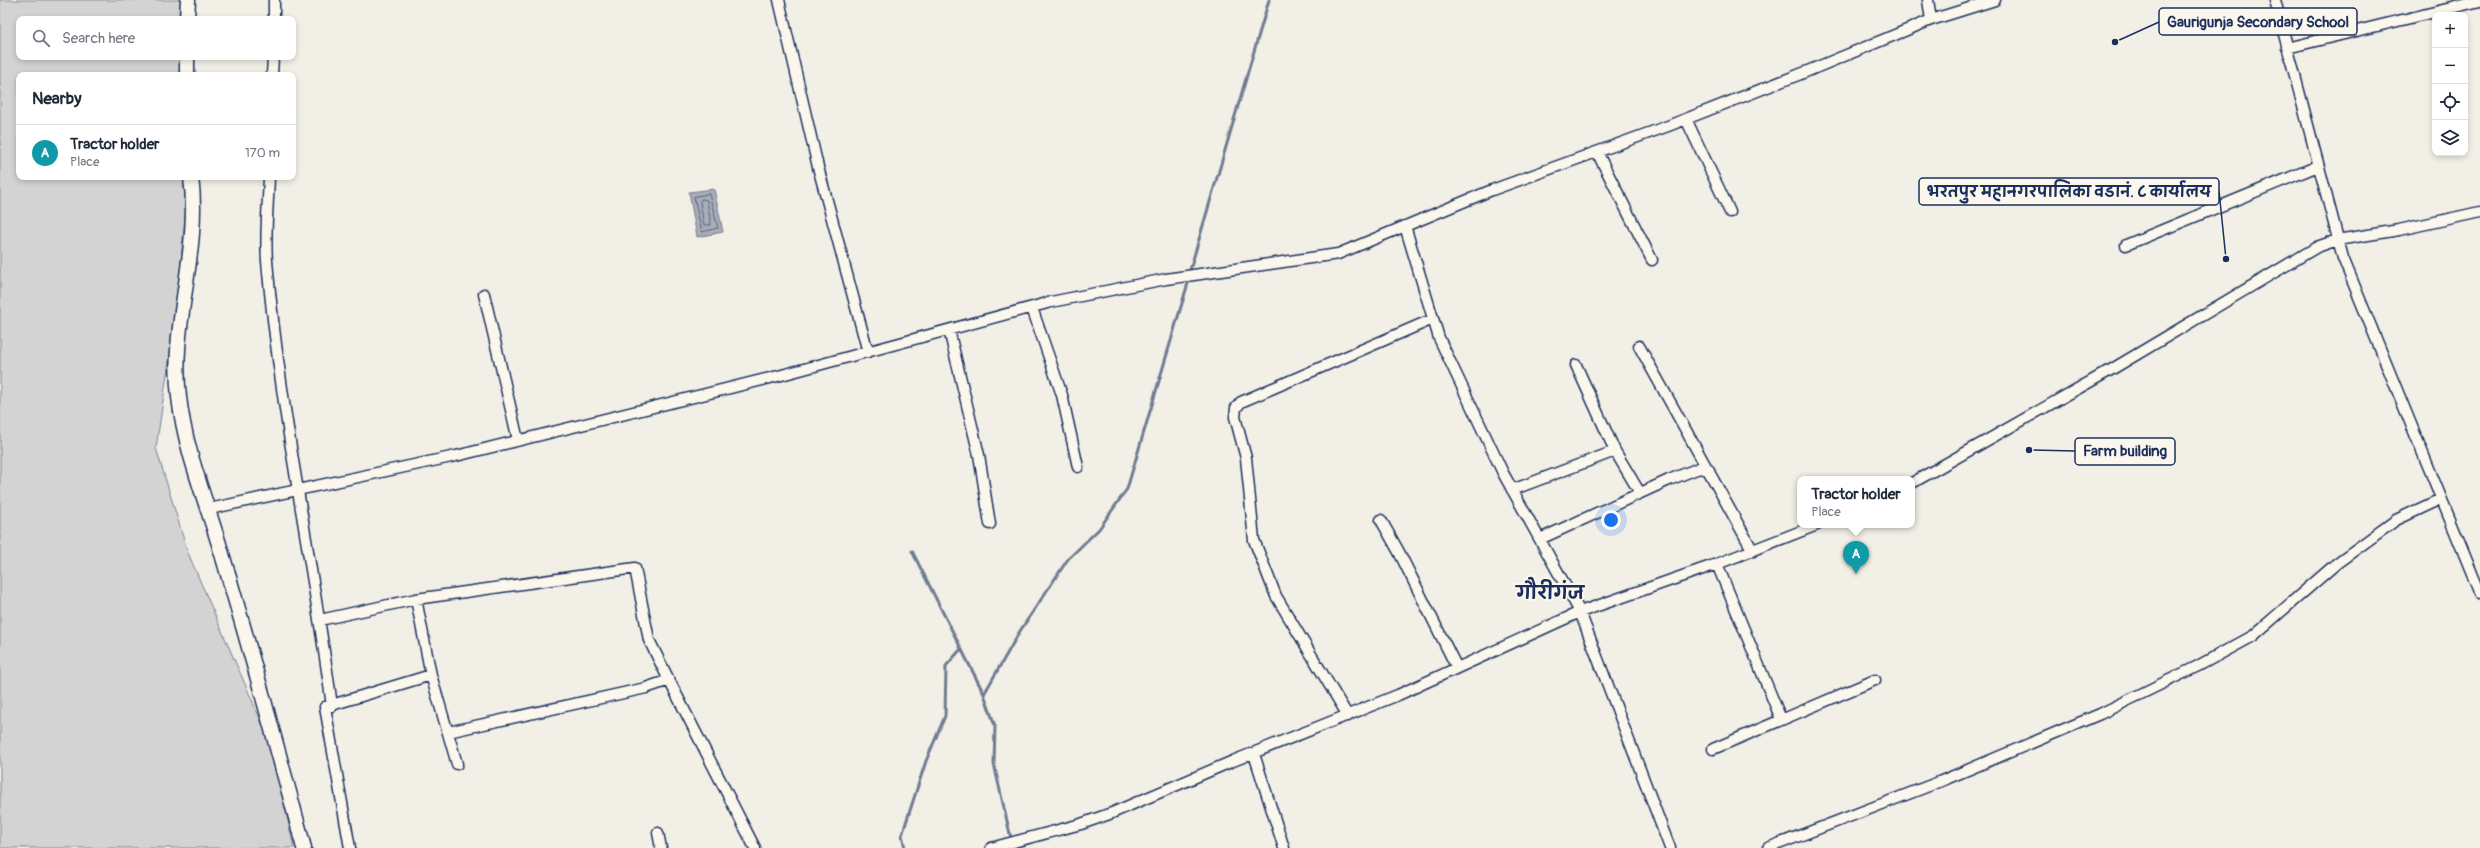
<!DOCTYPE html>
<meta charset="utf-8">
<style>
body{margin:0;font-family:Pangolin,"Playpen Sans Deva",sans-serif;background:#f2f2f3;color:#1f2937}
.controls{position:absolute;right:12px;top:12px;display:grid;overflow:hidden;border-radius:8px;box-shadow:0 2px 6px #0003}
.controls button{width:36px;height:36px;display:grid;place-items:center;padding:0;border:0;border-bottom:1px solid #e0e1e3;background:#fff;color:#1f2937;font:20px sans-serif}
.you{position:absolute;left:1611px;top:520px;width:14px;height:14px;margin:-10px;border:3px solid #fff;border-radius:50%;background:#1a73e8;box-shadow:0 0 0 6px #1a73e833}
.badge{display:grid;place-items:center;width:26px;height:26px;border-radius:50%;background:#1f6fb2;color:#fff;font-size:13px;font-weight:700}
.pin{position:absolute;translate:-50% -33px;filter:drop-shadow(0 1px 2px #0008)}
.pin::after{content:'';position:absolute;top:21px;width:14px;height:12px;background:inherit;clip-path:polygon(0 0,100% 0,50% 100%)}
.popup{position:absolute;left:1797px;top:476px;width:118px;height:52px;box-sizing:border-box;display:grid;place-content:center;border-radius:8px;background:#fff;filter:drop-shadow(0 1px 3px #0005);font-size:13px;white-space:nowrap;color:#747a83}
.popup b{font-size:15px;color:#1f2937}
.popup::after{content:'';position:absolute;left:50%;top:100%;margin-left:-8px;border:8px solid transparent;border-top-color:#fff}
.list{margin:0;padding:0;list-style:none}
h2{display:flex;justify-content:space-between;align-items:center;height:52px;margin:0;padding:0 16px;font-size:17px}
h2 small{font-size:13px;font-weight:400;color:#747a83}
.list li{display:grid;grid-template-columns:26px 1fr auto;gap:12px;align-items:center;box-sizing:border-box;height:56px;padding:0 16px;border-top:1px solid #e0e1e3}
.list b{display:block;font-size:15px;white-space:nowrap}
.list p{margin:0;font-size:13px;white-space:nowrap;color:#747a83}
.list em{font-size:13px;font-style:normal;color:#747a83}
.icon{flex:none;width:22px;height:22px;fill:none;stroke:currentColor;stroke-width:2;stroke-linecap:round;stroke-linejoin:round}
.map{position:relative;flex:none;width:2480px;height:848px;overflow:hidden}
.search{position:absolute;background:#fff;box-shadow:0 2px 6px #0003;left:16px;top:16px;width:280px;height:44px;display:flex;align-items:center;gap:10px;box-sizing:border-box;padding:0 14px;border-radius:8px;color:#747a83;font-size:15px}
.panel{position:absolute;background:#fff;box-shadow:0 2px 6px #0003;left:16px;top:72px;width:280px;height:108px;border-radius:8px}
.map>svg:first-child{display:block}
.green{fill:#d2d3d2;stroke:#768198}
.water{fill:#a9adb7;stroke:#707b93}
.lines{fill:none;stroke-linecap:round;stroke-linejoin:round}
.shore{stroke:#546182;stroke-width:1}
.stream{stroke:#707b93;stroke-width:3}
.street-casing{stroke:#1b2f5e;stroke-width:13}
.secondary-casing{stroke:#1b2f5e;stroke-width:17}
.street{stroke:#fbf7ec;stroke-width:10}
.secondary{stroke:#fbf7ec;stroke-width:14}
.labels{text-anchor:middle;stroke-width:4;stroke-linejoin:round;paint-order:stroke}
.district-label{font-size:18px;font-weight:bold;fill:#1b2f5e;stroke:#fbf7ec}
.leader{fill:none;stroke:#1b2f5e;stroke-width:1.5}
.callout-dot{fill:#1b2f5e;stroke:#fbf7ec;stroke-width:1.5}
.callout{fill:#fbf7ec;stroke:#1b2f5e;stroke-width:1.5}
.callout-label{font-size:15px;text-anchor:middle;font-weight:bold;fill:#1b2f5e}
</style>
<div class="map">
<svg width="2480" height="848" viewBox="0 0 2480 848">
<rect width="100%" height="100%" fill="#f2efe6"/>
<filter id="ink" filterUnits="userSpaceOnUse"><feTurbulence type="fractalNoise" baseFrequency=".025" numOctaves="2"/><feDisplacementMap in="SourceGraphic" scale="8" xChannelSelector="R" yChannelSelector="G"/><feConvolveMatrix kernelMatrix="1 2 1 2 8 2 1 2 1" color-interpolation-filters="sRGB"/></filter>
<g filter="url(#ink)">
<path class="green" d="M0 0H184V19H19V57H183V75H19V177H183L186 205 177 307 156 448 188 553 271 744 294 848H0Z"/>
<path class="water" d="M714 189 723 232 697 237 689 192Z"/>
<g class="lines">
<path class="shore" d="M709 194 718 228 702 232 694 197Z
M702 199 707 200 711 225H704L700 202Z"/>
<path class="stream" d="M1190 270 1269 0
M912 551 984 694 995 726 994 764 1012 843 1010 848
M984 694 1020 631 1068 559 1099 529 1127 489 1188 283
M905 848 902 835 926 761 945 716 946 666 961 649"/>
<g class="street-casing">
<path id="street" d="M779 0 818 167 868 352
M1928 0 1931 20
M2275 0 2343 258 2480 593
M274 19V0
M2287 48 2480 1
M272 75 273 57
M1686 119 1730 212
M1597 152 1652 260
M269 177C268 205 265 234 267 261 280 411 312 558 332 706
M1405 226 1439 338 1503 473 1580 612 1670 848
M2126 245 2318 166
M484 294 518 440
M1032 308 1062 395 1078 467
M949 330 979 455 990 524
M1639 346 1753 551
M1576 365 1615 451
M1912 483 2109 371 2317 247 2337 240 2399 230 2480 212
M1512 490 1615 451 1640 493
M209 509 456 456 778 376 1051 302 1166 279 1338 254 1492 190 1668 126 1803 73 1931 20 1995 0
M1381 520 1399 552 1457 668
M1540 539 1669 480 1699 468 1709 470
M1717 564 1781 719
M416 599 431 675
M320 620 416 599 635 568 649 640 669 680
M1348 716 1276 596 1254 540 1246 458 1235 417 1236 408 1241 402 1433 319
M448 732 646 688 669 680 755 848
M1713 749 1875 680
M1254 754 1284 848
M658 833 661 848
M350 848 325 707 431 675 457 764
M991 848 1081 824 1112 813 1233 761 1398 695 1580 612 1717 564 1817 525
M1768 848 1939 782 2100 714 2198 666 2253 636 2337 563 2396 520 2441 499"/>
</g>
<g class="secondary-casing">
<path id="secondary" d="M187 19 188 0
M187 57V75
M191 177C201 251 170 324 179 397 185 451 207 503 222 554 251 652 278 750 304 848"/>
</g>
<use href="#street" class="street"/>
<use href="#secondary" class="secondary"/>
</g>
</g>
<g class="labels">
<g class="district-label">
<text x="1550" y="599">गौरीगंज</text>
</g>
</g>
<path class="leader" d="M2115 42L2159 22M2226 259L2219 191M2029 450L2075 451"/>
<g class="callout-dot">
<circle cx="2115" cy="42" r="4"/>
<circle cx="2226" cy="259" r="4"/>
<circle cx="2029" cy="450" r="4"/>
</g>
<g class="callout">
<rect x="2159" y="8" width="198" height="27" rx="4"/>
<rect x="1919" y="178" width="300" height="27" rx="4"/>
<rect x="2075" y="438" width="100" height="27" rx="4"/>
</g>
<g class="callout-label">
<text x="2258" y="27">Gaurigunja Secondary School</text>
<text x="2069" y="197">भरतपुर महानगरपालिका वडानं. ८ कार्यालय</text>
<text x="2125" y="456">Farm building</text>
</g>
</svg>
<div class="controls">
<button>+</button>
<button>−</button>
<button><svg class="icon" aria-label="locate" viewBox="0 0 24 24"><circle cx="12" cy="12" r="6"/><path d="M12 2v4M12 18v4M2 12h4M18 12h4"/></svg></button>
<button><svg class="icon" aria-label="layers" viewBox="0 0 24 24"><path d="M12 4l9 5-9 5-9-5zM3 14l9 5 9-5"/></svg></button>
</div>
<div class="you"></div>
<div class="pin badge" style="left:1856px;top:574px;background:#0f9aa8">A</div>
<div class="popup"><b>Tractor holder</b>Place</div>
<div class="search"><svg class="icon" aria-label="search" viewBox="0 0 24 24"><circle cx="10" cy="10" r="6"/><path d="M15 15l6 6"/></svg>Search here</div>
<section class="panel">
<h2>Nearby<small></small></h2>
<ul class="list">
<li><span class="badge" style="background:#0f9aa8">A</span><div><b>Tractor holder</b><p>Place</p></div><em>170 m</em></li>
</ul>
</section>
</div>
